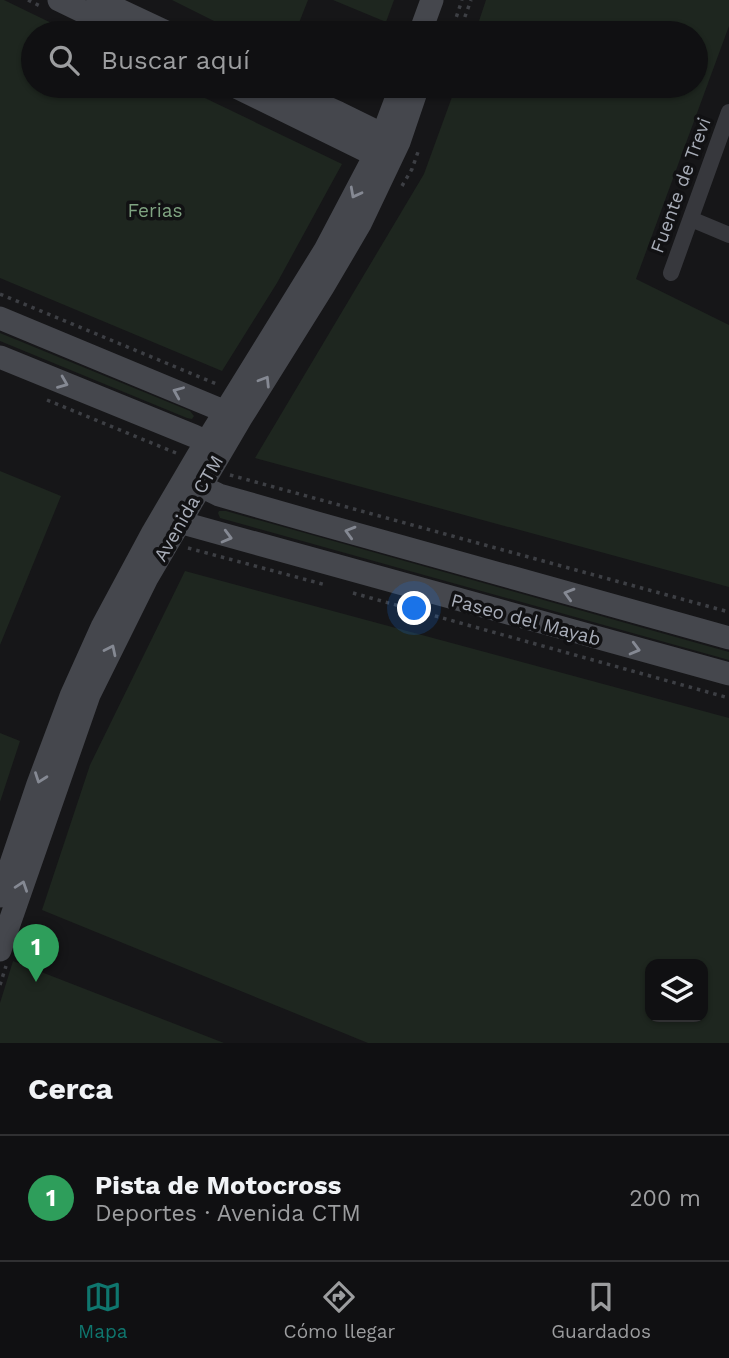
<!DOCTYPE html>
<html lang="es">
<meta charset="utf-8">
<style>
body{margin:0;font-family:"Work Sans",sans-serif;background:#19191b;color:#f1f3f6}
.controls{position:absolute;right:21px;bottom:21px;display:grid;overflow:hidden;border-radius:14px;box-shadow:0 2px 5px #0004}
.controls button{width:63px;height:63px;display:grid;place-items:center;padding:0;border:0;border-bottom:2px solid #303032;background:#101012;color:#f1f3f6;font:35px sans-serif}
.you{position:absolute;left:415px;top:609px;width:24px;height:24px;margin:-18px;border:5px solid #fff;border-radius:50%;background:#1a73e8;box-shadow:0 0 0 10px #1a73e833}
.badge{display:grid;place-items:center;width:46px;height:46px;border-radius:50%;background:#0f766e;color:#fff;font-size:23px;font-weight:700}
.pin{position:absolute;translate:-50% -58px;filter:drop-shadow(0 2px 4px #0008)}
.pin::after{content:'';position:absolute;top:37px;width:24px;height:21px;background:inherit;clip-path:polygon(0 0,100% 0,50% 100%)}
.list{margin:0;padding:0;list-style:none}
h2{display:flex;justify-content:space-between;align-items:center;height:91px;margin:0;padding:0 28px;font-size:30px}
h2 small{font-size:23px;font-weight:400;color:#9c9d9f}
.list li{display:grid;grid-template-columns:46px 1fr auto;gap:21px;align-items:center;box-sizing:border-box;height:126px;padding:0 28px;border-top:2px solid #303032}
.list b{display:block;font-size:26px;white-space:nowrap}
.list p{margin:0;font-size:23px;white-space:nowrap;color:#9c9d9f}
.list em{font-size:23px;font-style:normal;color:#9c9d9f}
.icon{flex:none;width:38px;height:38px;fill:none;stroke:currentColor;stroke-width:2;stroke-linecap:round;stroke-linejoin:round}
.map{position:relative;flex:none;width:729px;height:1043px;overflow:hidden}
.search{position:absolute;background:#101012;box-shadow:0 2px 5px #0004;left:21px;right:21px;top:21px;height:77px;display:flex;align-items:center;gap:18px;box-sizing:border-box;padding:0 24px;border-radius:38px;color:#9c9d9f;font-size:26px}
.sheet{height:217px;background:#101012}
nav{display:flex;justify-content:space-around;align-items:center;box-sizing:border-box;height:98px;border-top:2px solid #303032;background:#101012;font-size:19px;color:#9c9d9f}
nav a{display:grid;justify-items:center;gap:4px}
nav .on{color:#0f766e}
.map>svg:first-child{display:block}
.green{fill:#1e261f;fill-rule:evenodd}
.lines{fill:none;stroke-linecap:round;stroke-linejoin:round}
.path{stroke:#3d3f44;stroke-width:3.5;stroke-dasharray:3.5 5;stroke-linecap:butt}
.lane{stroke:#37383d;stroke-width:8}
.street{stroke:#37383d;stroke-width:16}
.secondary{stroke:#45474d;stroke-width:23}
.oneway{stroke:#858993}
.labels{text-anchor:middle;stroke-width:7;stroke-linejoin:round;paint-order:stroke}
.street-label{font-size:19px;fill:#a8adb8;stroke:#111113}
.park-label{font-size:19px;fill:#7fa381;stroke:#111113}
</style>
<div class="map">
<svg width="729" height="1043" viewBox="0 0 729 1043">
<rect width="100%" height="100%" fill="#161618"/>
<path class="green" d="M0 0H4L72 33H33V86H180L342 164 277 283 222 371 0 278Z
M172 0H308L295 33H238Z
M333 0H394L386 22Z
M486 0H729V26L636 279 729 325V587L255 458 424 174 456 86H696V33H475Z
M0 333 190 411 194 416 192 419 187 418 0 341Z
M0 471 61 496 0 645Z
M219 511H226L729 652V660L220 518 218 513Z
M185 571 729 718V1043H368L42 910 90 765ZM650 964H703V1017H650Z
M0 733 20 741 0 802Z
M13 961 224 1043H0V1003Z"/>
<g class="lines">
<path class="path" d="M28 0 42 7
M184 24 202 33
M451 33 462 0
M459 33 471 0
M438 95 441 86
M402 186 412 169 418 152
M0 294 219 385
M47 400 176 453
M230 475 729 612
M188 548 326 585
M353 593 729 698
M0 985 6 966"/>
<path class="lane" d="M318 33 320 30 330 33"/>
<path class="street" d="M691 219 729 235
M671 273 729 112"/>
<path class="secondary" d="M59 0 127 33
M98 0 168 33
M420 33 432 0
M234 86 389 162
M279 86 339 113 396 141
M0 318 238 417
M0 357 194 436 220 448
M189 480 219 495 317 523 729 638
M168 519 729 674
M0 896 38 784 71 696 102 627 153 532 197 457 325 250 375 155 401 86
M0 950 89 695 147 578 241 418 323 287 360 224 399 142 418 86"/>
</g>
<defs><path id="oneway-chevron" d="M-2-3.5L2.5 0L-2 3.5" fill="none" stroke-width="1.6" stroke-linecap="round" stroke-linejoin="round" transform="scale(1.75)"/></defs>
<g class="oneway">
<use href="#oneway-chevron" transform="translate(355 193) rotate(118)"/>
<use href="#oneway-chevron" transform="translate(265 381) rotate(-58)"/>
<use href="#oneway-chevron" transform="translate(63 383) rotate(22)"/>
<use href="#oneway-chevron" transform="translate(178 392) rotate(-157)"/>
<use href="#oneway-chevron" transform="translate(350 532) rotate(-164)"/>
<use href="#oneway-chevron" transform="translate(227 537) rotate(15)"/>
<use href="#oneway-chevron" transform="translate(569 594) rotate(-164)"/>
<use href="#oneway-chevron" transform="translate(635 649) rotate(15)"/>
<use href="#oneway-chevron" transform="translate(111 650) rotate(-64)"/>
<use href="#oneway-chevron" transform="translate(40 778) rotate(110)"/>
<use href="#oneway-chevron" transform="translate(22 886) rotate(-71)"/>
</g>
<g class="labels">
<g class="street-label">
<text transform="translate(680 185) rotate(-70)" y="7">Fuente de Trevi</text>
<text transform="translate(188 508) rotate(-60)" y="7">Avenida CTM</text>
<text transform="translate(526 619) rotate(15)" y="7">Paseo del Mayab</text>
</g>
<g class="park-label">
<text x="155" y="217">Ferias</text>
</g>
</g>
</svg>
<div class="controls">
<button><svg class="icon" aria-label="layers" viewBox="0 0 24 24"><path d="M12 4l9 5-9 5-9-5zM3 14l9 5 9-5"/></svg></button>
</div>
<div class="you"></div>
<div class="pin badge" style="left:36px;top:982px;background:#2e9e5b">1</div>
<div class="search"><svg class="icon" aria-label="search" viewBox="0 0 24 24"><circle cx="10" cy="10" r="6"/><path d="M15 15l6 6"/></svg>Buscar aquí</div>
</div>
<section class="sheet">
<h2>Cerca<small></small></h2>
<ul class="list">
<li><span class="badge" style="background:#2e9e5b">1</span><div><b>Pista de Motocross</b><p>Deportes · Avenida CTM</p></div><em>200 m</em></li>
</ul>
</section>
<nav>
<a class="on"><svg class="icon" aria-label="map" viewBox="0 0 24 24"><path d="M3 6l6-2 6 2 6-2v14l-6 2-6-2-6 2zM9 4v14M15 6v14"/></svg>Mapa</a>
<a><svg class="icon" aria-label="directions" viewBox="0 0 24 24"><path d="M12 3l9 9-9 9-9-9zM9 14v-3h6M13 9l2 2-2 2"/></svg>Cómo llegar</a>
<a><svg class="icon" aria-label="saved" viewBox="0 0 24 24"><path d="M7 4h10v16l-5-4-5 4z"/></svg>Guardados</a>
</nav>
